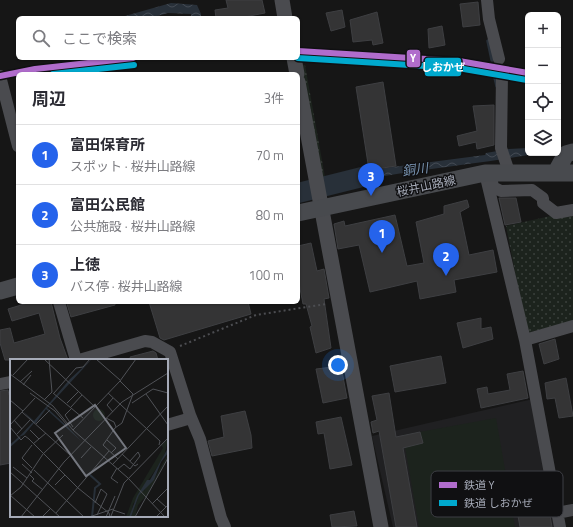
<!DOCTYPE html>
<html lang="ja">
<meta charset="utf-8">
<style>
body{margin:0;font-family:"Titillium Web","Noto Sans JP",sans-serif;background:#f2f2f3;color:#2b2b33}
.controls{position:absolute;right:12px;top:12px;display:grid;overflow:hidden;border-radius:6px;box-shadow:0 1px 3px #0004}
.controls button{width:36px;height:36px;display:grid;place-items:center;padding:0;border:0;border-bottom:1px solid #e1e1e2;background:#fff;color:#2b2b33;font:20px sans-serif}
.you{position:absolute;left:338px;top:365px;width:14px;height:14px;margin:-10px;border:3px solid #fff;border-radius:50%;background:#1a73e8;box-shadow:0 0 0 6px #1a73e833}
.badge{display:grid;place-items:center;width:26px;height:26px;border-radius:50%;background:#2563eb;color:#fff;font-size:13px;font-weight:700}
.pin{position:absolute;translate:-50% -33px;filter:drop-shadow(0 1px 2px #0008)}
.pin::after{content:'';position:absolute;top:21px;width:14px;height:12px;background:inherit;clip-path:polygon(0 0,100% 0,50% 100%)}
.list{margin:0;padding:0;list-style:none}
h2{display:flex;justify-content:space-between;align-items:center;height:52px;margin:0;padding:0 16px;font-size:17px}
h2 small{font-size:13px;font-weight:400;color:#7c7c81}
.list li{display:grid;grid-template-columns:26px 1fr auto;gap:12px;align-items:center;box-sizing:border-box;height:60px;padding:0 16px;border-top:1px solid #e1e1e2}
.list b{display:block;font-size:15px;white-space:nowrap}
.list p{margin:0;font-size:13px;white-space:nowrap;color:#7c7c81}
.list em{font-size:13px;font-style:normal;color:#7c7c81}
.icon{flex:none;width:22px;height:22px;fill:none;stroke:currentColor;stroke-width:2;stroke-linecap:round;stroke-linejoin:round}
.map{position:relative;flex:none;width:573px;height:527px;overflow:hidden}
.search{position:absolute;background:#fff;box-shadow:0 1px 3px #0004;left:16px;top:16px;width:284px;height:44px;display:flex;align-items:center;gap:10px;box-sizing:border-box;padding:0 14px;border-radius:6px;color:#7c7c81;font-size:15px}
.panel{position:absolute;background:#fff;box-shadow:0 1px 3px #0004;left:16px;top:72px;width:284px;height:232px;border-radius:6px}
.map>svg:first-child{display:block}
.built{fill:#202022}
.grass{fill:url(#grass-dots)}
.pitch{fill:#1c231d}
.water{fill:url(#water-waves)}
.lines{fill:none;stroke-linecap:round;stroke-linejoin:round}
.stream{stroke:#283039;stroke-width:3.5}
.river{stroke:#283039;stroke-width:20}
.building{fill:#343435;stroke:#3e3f42}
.path{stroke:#4c4d51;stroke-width:2;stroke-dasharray:2 3;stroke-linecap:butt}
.minor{stroke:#4a4b4f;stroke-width:12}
.tertiary{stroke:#4a4b4f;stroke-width:15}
.secondary{stroke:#484a4e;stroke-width:17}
.rail-1-casing{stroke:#101012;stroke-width:9}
.rail-2-casing{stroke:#101012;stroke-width:9}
.rail-1{stroke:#b06ccc;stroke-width:6}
.rail-2{stroke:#00a9ce;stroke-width:6}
.labels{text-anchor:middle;stroke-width:3;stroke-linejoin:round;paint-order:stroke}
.street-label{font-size:12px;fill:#a6abb8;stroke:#101012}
.water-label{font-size:13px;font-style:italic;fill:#7b97b5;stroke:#101012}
.inset-river{fill:none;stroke:#283039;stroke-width:2}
.inset-road{fill:none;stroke:#505257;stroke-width:1}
.view{fill:#74777f;fill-opacity:0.15;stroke:#74777f;stroke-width:2}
.inset-edge{fill:none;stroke:#a6abb8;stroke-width:2}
.key{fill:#101012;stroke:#3d3e44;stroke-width:1}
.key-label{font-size:11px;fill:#a6abb8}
.line-badge{stroke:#101012;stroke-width:1.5}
.badge-label{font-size:11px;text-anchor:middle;font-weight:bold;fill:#fff}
</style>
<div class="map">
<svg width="573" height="527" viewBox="0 0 573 527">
<defs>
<pattern id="grass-dots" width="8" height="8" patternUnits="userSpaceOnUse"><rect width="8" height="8" fill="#1c231d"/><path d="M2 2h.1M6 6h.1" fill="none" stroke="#3a403c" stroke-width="1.8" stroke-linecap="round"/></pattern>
<pattern id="water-waves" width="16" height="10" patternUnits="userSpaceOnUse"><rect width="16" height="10" fill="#283039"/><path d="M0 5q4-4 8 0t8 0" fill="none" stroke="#444b54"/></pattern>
</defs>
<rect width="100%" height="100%" fill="#161616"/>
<path class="built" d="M533 399 558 527H393L372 436Z"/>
<path class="grass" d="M297 64 305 65 326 183 319 185Z
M573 211V321L527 333 506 226Z"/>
<path class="pitch" d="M496 418 515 527H419L403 435Z"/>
<path class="water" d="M171 3 197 5 201 14V18H191V14L168 13 150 18H118Z
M528 148V153H540C474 165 407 170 341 184L339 177 385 168 485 155 486 153 509 149Z"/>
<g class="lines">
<path class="stream" d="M488 41 492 60
M493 69 497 86"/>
<path class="river" d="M298 193 366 176"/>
</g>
<path class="building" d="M226 0H262L265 13 239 18H216L215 10 228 8Z
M478 2 480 25 463 27 460 4Z
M342 10 345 27 331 31 326 13Z
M377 12 383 43 373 45 372 40 353 42 350 20Z
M442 26 445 45 429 48 428 29Z
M383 82 396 166 369 170 356 87Z
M494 105V145L477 149 476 142 459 146 457 136 477 131 473 106Z
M499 198H516L521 222 505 225Z
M467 200 469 207 460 212 469 255 493 250 497 272 454 280 456 292 420 299 417 281 370 292 359 245 338 249 334 224 344 221 345 226 395 215 407 266 424 263 416 222 444 214V206Z
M311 243 317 271 324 269 329 298 324 299 331 348 316 353 310 327 312 326 306 304H303L298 278V246Z
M31 302H51L60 338 68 360H5L0 343V330L10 328 14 343 45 334 39 313 12 321 8 309Z
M75 302H115V305L71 317 67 304Z
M149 302H248L251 314 164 340 160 338Z
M481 318V329L491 327 493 339 463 348 457 323Z
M555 339 559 359 544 364 539 344Z
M153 351 156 353 158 360H131L130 357Z
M441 356 446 383 395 392 390 366Z
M341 366 347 398 323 403 316 369Z
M523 371 528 398 481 408 477 389 487 387 488 394 510 390 507 374Z
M566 378 573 416 559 418 555 398 547 399 545 383Z
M8 390 9 395 11 394V463L0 465V391Z
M389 393 396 437 420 432 423 443 403 448 417 527H396L379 431 373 433 371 422 377 420 372 396Z
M245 411 251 435 252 448 212 456 208 441 224 437 221 416Z
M341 417 352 465 330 469 324 433 318 434 316 422Z
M547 499 552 527H520L516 505Z
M354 511 357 526 332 527 330 515Z"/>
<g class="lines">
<path class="path" d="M180 346 256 315 326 304"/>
<path class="minor" d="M487 0 489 19 499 59
M502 74 501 148 509 172
M0 76 18 146
M485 173 525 340 560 527
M491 176 493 187 501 191 532 190 543 198V203L556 213 573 210
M59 302 76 360
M525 340 573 326
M79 360 145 341 152 342 170 352 190 415 200 439 221 518 225 527
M0 384 11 382
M167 425 191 418
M557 513 573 510"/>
<path class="tertiary" d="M282 0 285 18
M294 58 297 74
M298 82 381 527"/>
<path class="secondary" d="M556 172 566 154 573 152
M298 213 485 173H573
M0 291 18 286"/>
<g class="rail-1-casing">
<path id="rail-1" d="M298 51 459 61 528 73
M0 76 35 69 133 58"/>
</g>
<g class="rail-2-casing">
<path id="rail-2" d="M298 58 458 68 527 80
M53 74 134 65"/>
</g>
<use href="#rail-1" class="rail-1"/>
<use href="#rail-2" class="rail-2"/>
</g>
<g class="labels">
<g class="street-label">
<text transform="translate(426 186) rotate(-12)" y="4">桜井山路線</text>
</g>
<g class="water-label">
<text transform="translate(415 169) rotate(-8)" y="5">銅川</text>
</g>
</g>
<g transform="translate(10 359)">
<rect width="158" height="158" fill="#161616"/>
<path d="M158 80 154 98 135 126 134 132 139 123 143 122 158 95V98L137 136 128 146 125 158H121L128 139 123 145 121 157 116 158 123 139 153 89 151 86Z" fill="#1c231d"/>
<path d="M83 56a6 6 0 1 1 12 0a6 6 0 1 1-12 0Z" fill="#1c231d"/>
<path d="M82 0 37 49 57 67 71 82 36 50 26 64H24L14 76 9 78 23 63 13 52 24 62 60 20ZM158 89V94L151 103 144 121 129 136 121 158H119L127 137 137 121H140Z" fill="#283039"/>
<path class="inset-river" d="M0 87 10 78M79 115 90 125 85 129 82 158"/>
<path class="inset-road" d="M34 0 85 48M86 0 110 21M0 15 43 47 63 71 118 119 155 158M3 16 18 0M110 22 123 35M10 23 22 12M13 26 21 16M20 34 45 52 57 66M43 34 73 59M44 34 66 9 73 8 80 0M98 34 150 82 149 86M136 35 158 66M0 41 13 52M34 41 42 33 39 0M57 44 69 32M122 44 143 30 158 34M61 48 72 36M62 49 55 56 63 68M12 53 60 96M103 53 97 46 103 39M96 59 104 63 106 68M4 61 12 70M26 65 40 51M0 66 25 39M0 68 11 81 15 77 19 80 68 129 99 154 100 158M20 71 29 80M63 71 110 22 126 0M7 75 20 61M97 81 106 89 101 94M23 85 36 74M22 86 12 99 22 109M112 95 125 107 128 105M71 99 81 88M108 100 93 86 105 69 112 64 123 35M12 105 22 114M102 106 158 47M3 108 17 119M107 109 101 119 108 124M108 110 114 105 120 110 130 97 128 93 120 102M24 111 74 158M0 113 50 158M20 116 24 120 22 122 33 131M45 126 55 116M0 136 25 158M0 137 11 128 33 95 53 76M147 140 156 148M85 144 91 130 97 135 87 156M142 145 158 129M103 151 115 155M46 154 99 92M101 157 114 124 158 79M11 158 54 103 112 43 158 14M32 158 41 149M79 158 103 150M96 158 105 137M125 158 158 99M146 158 158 146"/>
<path class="view" d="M85 46 116 89 76 117 45 74Z"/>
<rect width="158" height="158" class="inset-edge"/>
</g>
<rect x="431" y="471" width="132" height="46" rx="6" class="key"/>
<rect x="439" y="482" width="18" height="6" fill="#b06ccc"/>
<rect x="439" y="500" width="18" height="6" fill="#00a9ce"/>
<g class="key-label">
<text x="464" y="489">鉄道 Y</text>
<text x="464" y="507">鉄道 しおかぜ</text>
</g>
<g class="line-badge">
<rect x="406" y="49" width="15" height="19" rx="4" fill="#b06ccc"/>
<rect x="424" y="57" width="38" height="20" rx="4" fill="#00a9ce"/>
</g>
<g class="badge-label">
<text x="413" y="62">Y</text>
<text x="443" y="71">しおかぜ</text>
</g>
</svg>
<div class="controls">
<button>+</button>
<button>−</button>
<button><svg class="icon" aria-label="locate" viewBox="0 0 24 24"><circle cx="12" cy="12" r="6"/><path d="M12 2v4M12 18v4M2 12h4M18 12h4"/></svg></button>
<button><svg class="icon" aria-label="layers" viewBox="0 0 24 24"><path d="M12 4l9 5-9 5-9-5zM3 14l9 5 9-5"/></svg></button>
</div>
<div class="you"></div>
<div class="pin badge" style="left:382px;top:253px">1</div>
<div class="pin badge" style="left:446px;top:276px">2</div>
<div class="pin badge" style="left:371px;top:196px">3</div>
<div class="search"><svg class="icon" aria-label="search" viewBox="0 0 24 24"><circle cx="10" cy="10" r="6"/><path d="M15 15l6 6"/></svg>ここで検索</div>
<section class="panel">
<h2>周辺<small>3件</small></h2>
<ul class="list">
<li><span class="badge">1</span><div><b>富田保育所</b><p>スポット · 桜井山路線</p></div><em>70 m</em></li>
<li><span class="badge">2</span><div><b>富田公民館</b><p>公共施設 · 桜井山路線</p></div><em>80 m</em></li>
<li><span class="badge">3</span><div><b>上徳</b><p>バス停 · 桜井山路線</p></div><em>100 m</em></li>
</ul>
</section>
</div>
